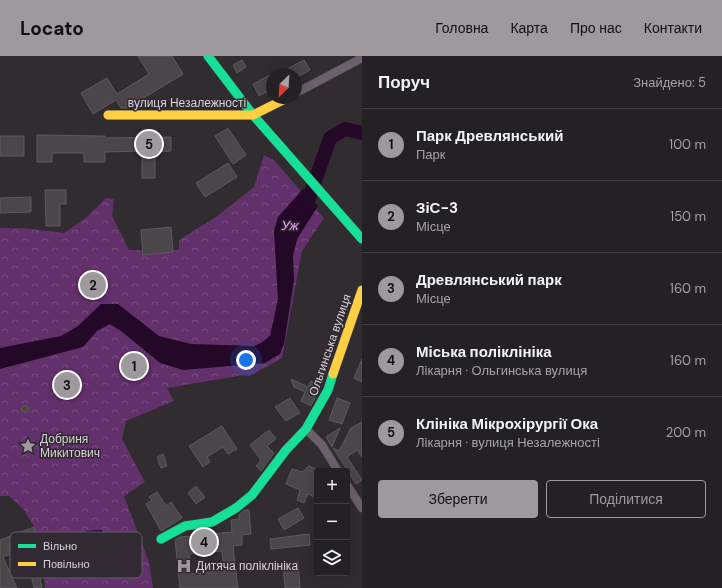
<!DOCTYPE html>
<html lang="uk">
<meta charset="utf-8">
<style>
body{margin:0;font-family:"DM Sans",sans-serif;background:#302e31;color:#f1f3f6}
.controls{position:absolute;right:12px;bottom:12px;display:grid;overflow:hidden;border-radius:4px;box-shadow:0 4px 16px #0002}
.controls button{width:36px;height:36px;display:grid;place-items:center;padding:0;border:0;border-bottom:1px solid #413e41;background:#242124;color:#f1f3f6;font:20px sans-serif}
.compass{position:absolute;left:266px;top:12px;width:36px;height:36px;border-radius:50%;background:#242124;box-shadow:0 4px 16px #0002;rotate:205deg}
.you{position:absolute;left:246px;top:304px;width:14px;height:14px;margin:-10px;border:3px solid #fff;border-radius:50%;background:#1a73e8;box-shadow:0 0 0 6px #1a73e833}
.badge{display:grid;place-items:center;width:26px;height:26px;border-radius:50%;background:#9d999d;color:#111;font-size:13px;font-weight:700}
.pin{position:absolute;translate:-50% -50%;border:2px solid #fff;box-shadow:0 1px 4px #0006}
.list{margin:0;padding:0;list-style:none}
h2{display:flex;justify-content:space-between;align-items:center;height:52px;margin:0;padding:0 16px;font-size:17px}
h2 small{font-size:13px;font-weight:400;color:#a3a3a6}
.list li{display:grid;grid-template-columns:26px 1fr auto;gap:12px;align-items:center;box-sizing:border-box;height:72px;padding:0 16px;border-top:1px solid #413e41}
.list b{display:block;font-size:15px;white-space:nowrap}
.list p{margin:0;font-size:13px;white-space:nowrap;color:#a3a3a6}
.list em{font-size:13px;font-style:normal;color:#a3a3a6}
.actions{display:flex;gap:8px;padding:12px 16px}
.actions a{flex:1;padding:9px 0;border:1px solid #9d999d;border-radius:4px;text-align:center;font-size:14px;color:#9d999d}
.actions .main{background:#9d999d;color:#111}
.icon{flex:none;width:22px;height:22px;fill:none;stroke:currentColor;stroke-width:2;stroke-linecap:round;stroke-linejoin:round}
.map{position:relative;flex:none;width:362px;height:532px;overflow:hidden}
header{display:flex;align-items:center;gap:24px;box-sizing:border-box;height:56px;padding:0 20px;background:#9d999d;color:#111}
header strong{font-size:19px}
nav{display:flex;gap:22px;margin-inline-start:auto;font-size:14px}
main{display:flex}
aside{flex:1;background:#242124}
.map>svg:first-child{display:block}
.forest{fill:url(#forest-crowns)}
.water{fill:#230828}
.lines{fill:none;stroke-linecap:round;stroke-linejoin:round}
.river{stroke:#230828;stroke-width:14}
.building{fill:#4a464a;stroke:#5c595c;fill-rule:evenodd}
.street-casing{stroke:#4a484a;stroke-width:9}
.fast-casing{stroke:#4a484a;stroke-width:10}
.slow-casing{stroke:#4a484a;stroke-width:10}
.street{stroke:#6c606d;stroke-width:8}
.fast{stroke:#16e098;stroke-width:9}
.slow{stroke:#ffcf43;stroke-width:9}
.labels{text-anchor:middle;stroke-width:3;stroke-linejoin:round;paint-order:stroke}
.street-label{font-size:12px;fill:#d8d3d8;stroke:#312a32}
.poi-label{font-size:12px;fill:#d8d3d8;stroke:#312a32;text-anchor:start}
.water-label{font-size:13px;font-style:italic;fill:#f09dfd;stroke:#312a32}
.key{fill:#312a32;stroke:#635d64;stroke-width:1}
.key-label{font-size:11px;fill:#d8d3d8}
</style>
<header>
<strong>Locato</strong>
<nav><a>Головна</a><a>Карта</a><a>Про нас</a><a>Контакти</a></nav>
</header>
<main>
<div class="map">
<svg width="362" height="532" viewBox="0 0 362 532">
<defs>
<pattern id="forest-crowns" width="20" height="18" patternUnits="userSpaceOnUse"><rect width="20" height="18" fill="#62306a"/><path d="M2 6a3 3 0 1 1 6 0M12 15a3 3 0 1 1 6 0" fill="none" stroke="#784d7f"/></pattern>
</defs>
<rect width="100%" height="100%" fill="#302c30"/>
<path class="forest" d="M264 99 274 104 324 162 302 195 282 302 250 320 244 319 167 332 174 345 126 365 122 383 145 426 124 440 149 506 153 532H45L42 485 24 454 9 440H0V172H24L64 177 87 161 106 142 114 143 112 160 129 194H179V184L216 161 254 131Z"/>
<path class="water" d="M303 133 318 150 297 183 293 200 294 224 284 288 280 298 265 307 183 314 160 307 121 275 110 268 97 275 83 291 0 313V292L61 280 78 270 101 248H118L159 280 191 288 254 290 261 287 270 280 278 243 274 175 278 161Z
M102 474 104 493 87 494 85 475Z"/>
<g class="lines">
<path class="river" d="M299 156 308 145 330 82 345 73 362 77"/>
</g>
<path class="building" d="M138 0H172L183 18 127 52H121L116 44 93 58 81 37 107 22 117 38 149 18Z
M242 4 246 11 237 17 233 9Z
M304 4 310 14 296 22V18H290L287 13Z
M272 18V33L259 40 253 28Z
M228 72 246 99 233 108 215 80Z
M37 79 105 80V82L171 81V95L155 96V122H142V95L105 96V106H84V97H52V106H37Z
M0 80H24V100H0Z
M228 107 237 121 205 141 196 127Z
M45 134H66V148H60V170H46Z
M31 141V156L0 157V142Z
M171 171 173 196 143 199 141 174Z
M362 303V326L354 322Z
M291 323 308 331 311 325 321 330 311 350 301 345 305 336 294 331Z
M290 342 300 357 286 365 275 351Z
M337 342 350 347 342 368 329 364Z
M21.5 353a3.5 3.5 0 1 1 7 0a3.5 3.5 0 1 1-7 0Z
M362 366V401L357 394 347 401 362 424 356 428 333 392 339 395 351 372Z
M222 370 237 393 228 398 223 391 207 401 210 406 203 411 189 390Z
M340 372 332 391 326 381Z
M269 374 276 383 267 390 274 397 261 415 256 410 261 404 250 389Z
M163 398 167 410 161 412 157 401Z
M309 410 317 413V442L308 438 304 447 297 444 300 434 286 428 292 413 302 416Z
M196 430 205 441 196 448 188 437Z
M157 436 166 450 171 446 182 462 161 475 146 448 152 444 149 441Z
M298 452 304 462 284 474 278 463Z
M245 454H249L251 478 242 479V489L233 490 238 532H180L175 484 180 481 232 476 231 464 239 463V459ZM222 495 224 514 191 518 189 498Z
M34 471 40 487 34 489 42 532H34L25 492 3 501 17 532H0V484Z
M309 478 310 489 271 493 270 483Z
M298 506 300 532H285L283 507Z"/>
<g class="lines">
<g class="street-casing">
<path id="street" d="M296 37 362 2
M306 373 322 389 338 415
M347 429 362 452"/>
</g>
<g class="fast-casing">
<path id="fast" d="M208 0 253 59 362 183
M161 483 185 470 212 466 236 452 252 439 286 394 306 373 328 334 333 318"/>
</g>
<g class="slow-casing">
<path id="slow" d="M108 59H253L287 42
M333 318 362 234"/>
</g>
<use href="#street" class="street"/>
<use href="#fast" class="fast"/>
<use href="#slow" class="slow"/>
</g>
<defs>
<g id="sight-bare" transform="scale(1.2)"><path d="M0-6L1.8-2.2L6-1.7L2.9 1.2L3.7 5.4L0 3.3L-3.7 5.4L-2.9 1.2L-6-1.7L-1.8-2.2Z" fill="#9d999d" stroke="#312a32" stroke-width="2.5" paint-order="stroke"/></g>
<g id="hospital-bare" transform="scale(1.2)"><path d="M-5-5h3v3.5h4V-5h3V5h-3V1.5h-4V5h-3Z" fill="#9d999d" stroke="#312a32" stroke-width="2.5" paint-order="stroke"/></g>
</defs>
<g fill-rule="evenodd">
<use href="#sight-bare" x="28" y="390"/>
<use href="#hospital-bare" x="184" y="510"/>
</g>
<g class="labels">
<g class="street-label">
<text x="187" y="51">вулиця Незалежності</text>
<text transform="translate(330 289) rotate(-71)" y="4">Ольгинська вулиця</text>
</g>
<g class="poi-label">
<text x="40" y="387">Добриня<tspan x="40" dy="14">Микитович</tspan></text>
<text x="196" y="514">Дитяча поліклініка</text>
</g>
<g class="water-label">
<text x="290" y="174">Уж</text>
</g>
</g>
<rect x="10" y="476" width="132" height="46" rx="6" class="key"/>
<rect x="18" y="488" width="18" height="4" fill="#16e098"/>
<rect x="18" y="506" width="18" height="4" fill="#ffcf43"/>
<g class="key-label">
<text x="43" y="494">Вільно</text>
<text x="43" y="512">Повільно</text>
</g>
</svg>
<div class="controls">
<button>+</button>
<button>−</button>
<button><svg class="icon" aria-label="layers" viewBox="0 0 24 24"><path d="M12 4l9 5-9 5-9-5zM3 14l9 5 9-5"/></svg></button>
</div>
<svg class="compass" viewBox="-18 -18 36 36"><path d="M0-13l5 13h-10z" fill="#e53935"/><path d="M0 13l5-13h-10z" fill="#a3a3a6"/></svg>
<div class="you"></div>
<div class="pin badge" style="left:134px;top:310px">1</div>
<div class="pin badge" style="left:93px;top:229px">2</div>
<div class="pin badge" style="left:67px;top:329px">3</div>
<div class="pin badge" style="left:204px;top:486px">4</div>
<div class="pin badge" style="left:149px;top:88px">5</div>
</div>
<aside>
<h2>Поруч<small>Знайдено: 5</small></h2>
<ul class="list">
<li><span class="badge">1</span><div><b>Парк Древлянський</b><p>Парк</p></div><em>100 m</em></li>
<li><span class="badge">2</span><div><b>ЗіС-3</b><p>Місце</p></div><em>150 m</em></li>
<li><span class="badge">3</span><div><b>Древлянський парк</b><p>Місце</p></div><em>160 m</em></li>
<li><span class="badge">4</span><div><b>Міська поліклініка</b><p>Лікарня · Ольгинська вулиця</p></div><em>160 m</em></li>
<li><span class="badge">5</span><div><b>Клініка Мікрохірургії Ока</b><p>Лікарня · вулиця Незалежності</p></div><em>200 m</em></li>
</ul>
<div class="actions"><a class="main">Зберегти</a><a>Поділитися</a></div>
</aside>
</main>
